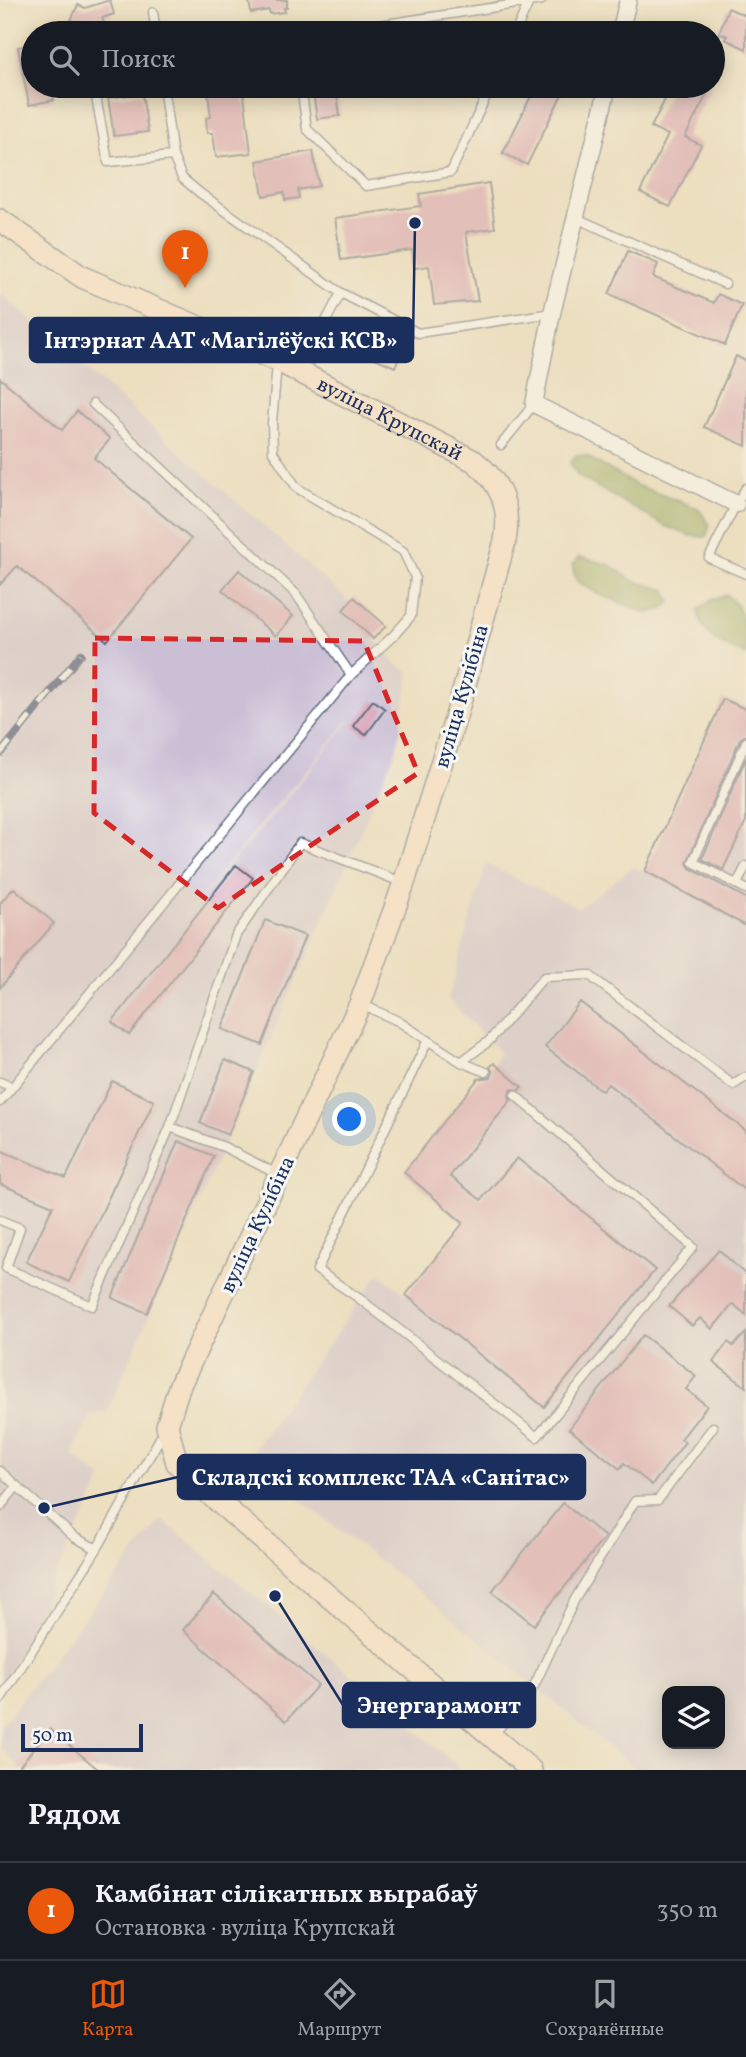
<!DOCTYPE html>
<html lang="ru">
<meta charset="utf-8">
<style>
body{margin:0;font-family:Vollkorn,serif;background:#242831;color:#f1f3f6}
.controls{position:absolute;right:21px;bottom:21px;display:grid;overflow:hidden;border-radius:14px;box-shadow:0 4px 18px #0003}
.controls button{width:63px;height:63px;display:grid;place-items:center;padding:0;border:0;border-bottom:2px solid #363941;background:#171b24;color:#f1f3f6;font:35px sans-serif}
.scale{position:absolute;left:21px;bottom:18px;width:122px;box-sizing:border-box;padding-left:7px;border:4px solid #1b2f5e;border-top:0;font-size:19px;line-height:24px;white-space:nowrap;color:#1b2f5e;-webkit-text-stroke:5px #f6f6f2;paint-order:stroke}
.you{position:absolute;left:350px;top:1120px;width:24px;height:24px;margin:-18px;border:5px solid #fff;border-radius:50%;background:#1a73e8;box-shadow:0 0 0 10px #1a73e833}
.badge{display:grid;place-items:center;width:46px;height:46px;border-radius:50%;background:#ea580c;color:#fff;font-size:23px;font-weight:700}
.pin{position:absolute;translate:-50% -58px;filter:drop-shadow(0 2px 4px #0008)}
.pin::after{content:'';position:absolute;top:37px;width:24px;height:21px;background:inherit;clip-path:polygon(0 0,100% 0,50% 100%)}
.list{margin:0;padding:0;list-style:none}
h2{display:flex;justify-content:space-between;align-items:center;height:91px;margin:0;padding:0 28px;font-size:30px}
h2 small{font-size:23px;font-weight:400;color:#9ea1a6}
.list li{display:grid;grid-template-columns:46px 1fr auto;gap:21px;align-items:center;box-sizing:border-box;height:98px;padding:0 28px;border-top:2px solid #363941}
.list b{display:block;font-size:26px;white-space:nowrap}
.list p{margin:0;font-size:23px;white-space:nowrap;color:#9ea1a6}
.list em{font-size:23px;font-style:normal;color:#9ea1a6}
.icon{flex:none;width:38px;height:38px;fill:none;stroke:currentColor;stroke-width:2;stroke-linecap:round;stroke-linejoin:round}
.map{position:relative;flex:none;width:746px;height:1770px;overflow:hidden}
.search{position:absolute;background:#171b24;box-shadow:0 4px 18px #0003;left:21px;right:21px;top:21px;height:77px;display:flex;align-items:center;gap:18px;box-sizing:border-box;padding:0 24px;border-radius:38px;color:#9ea1a6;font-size:26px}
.sheet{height:189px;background:#171b24}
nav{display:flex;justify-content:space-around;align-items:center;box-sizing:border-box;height:98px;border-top:2px solid #363941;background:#171b24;font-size:19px;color:#9ea1a6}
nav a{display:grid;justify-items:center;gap:4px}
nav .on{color:#ea580c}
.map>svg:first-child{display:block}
.industrial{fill:#cbbfd5;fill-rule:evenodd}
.forest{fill:#8aa455;stroke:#526a5a;stroke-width:2}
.building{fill:#d79ab3}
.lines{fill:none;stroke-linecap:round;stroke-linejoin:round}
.service-casing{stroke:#646d80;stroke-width:11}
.minor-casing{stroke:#646d80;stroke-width:19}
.secondary-casing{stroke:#646d80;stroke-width:24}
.service{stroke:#fff;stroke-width:8}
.minor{stroke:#fff;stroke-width:16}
.secondary{stroke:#fce5cf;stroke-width:21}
.rail-casing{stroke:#1b2f5e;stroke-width:8}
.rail{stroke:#f6f6f2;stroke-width:5;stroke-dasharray:16;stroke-linecap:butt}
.marked{fill:none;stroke:#d62828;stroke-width:5;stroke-dasharray:14 9;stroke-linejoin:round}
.labels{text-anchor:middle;stroke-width:6;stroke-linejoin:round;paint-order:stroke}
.street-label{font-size:21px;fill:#1b2f5e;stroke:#f6f6f2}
.leader{fill:none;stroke:#1b2f5e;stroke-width:2.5}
.callout-dot{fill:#1b2f5e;stroke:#f6f6f2;stroke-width:2.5}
.callout{fill:#1b2f5e;stroke:#1b2f5e;stroke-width:2.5}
.callout-label{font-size:23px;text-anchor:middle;font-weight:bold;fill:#fff}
</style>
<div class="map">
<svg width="746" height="1770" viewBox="0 0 746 1770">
<rect width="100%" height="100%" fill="#f6f6f2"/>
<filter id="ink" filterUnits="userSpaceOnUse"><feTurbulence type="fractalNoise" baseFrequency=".0143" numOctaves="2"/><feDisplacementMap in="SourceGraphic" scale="14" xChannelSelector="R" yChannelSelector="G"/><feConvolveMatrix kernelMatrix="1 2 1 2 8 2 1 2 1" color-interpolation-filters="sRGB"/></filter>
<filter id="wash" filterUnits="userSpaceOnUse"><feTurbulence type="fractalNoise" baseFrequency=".00686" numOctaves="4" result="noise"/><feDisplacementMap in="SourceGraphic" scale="28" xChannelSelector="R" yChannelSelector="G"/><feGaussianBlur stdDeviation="1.57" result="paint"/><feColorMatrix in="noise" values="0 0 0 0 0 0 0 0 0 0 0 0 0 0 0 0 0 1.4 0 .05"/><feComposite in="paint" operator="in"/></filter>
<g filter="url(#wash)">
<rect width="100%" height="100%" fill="#ecdfbf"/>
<path class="industrial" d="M0 293 349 601 354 598 385 626 374 639 396 664 410 673 397 748 313 942 107 1412 91 1415 71 1455 103 1478 1 1689ZM350 720 286 799 162 943 349 720Z
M723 699 746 707V1770H637L433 1603 247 1458 379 1274 406 1295 463 1223 404 1172 478 1079 480 1080 493 1063 500 1053 448 999 486 864 579 908 633 867 645 871ZM667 1691H720V1744H667Z
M161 1519 365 1686 462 1770H17L19 1766 0 1747V1727Z"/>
<path class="forest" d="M576 455 586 456 638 486 698 508 710 525 706 537 691 536 665 526 578 476 570 463Z
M580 557 610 565 634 581 666 590 671 602 663 609 647 613 598 594 576 580 572 565Z
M727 595C746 612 746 627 746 655 723 646 702 638 698 610L712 600Z"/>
<g id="blocks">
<path class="building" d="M110 0 114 14 102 18 108 33H76L80 25 71 20 78 5 85 8Z
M249 0H287V8H284L285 12 270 14 269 10 251 13Z
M728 8 746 16V49L725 39 727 36 719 33Z
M33 44V86H47L52 89 54 100 29 105 18 47Z
M207 86H243L251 153 216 157 213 133H207L206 118 211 117Z
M312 86H325V88L336 87 340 116 317 119Z
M536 86H566L527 165 503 153Z
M672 86H711L685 137 701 145 670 207 640 192 668 135 651 127Z
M142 93 148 132 114 136 108 98Z
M313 151 319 186 298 190 299 198 285 200 284 192 263 196 257 161Z
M489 183 495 228 466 232 478 301 434 305 429 266 414 268 412 250 341 260 335 218 421 206 419 194Z
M628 251 658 264 653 277 714 303 718 294 742 305 725 345 609 294Z
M374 330 405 344 395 367 363 353Z
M736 356 746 361V446L704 427Z
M0 378 62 430 77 411 110 439 94 458 191 539 107 641 17 566 0 585Z
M239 570 293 616 276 636 222 590Z
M354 597 386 626 373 639 343 610Z
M723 699 746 709V735L740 739 687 863 690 868 746 898V926L645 871Z
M373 700 385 709 366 735 353 726Z
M746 758V821L723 870 702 859Z
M236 865 253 878 129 1035 112 1022Z
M14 888 54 923 0 988V903Z
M265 920 305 936 262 1045 222 1029Z
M580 1002 746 1131V1191L608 1084 602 1091 545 1047Z
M225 1060 254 1072 228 1135 200 1123Z
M494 1063 522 1087 519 1090 513 1089 510 1091 509 1097 511 1100 450 1176 481 1200 517 1158 655 1270 544 1407 406 1295 463 1223 404 1172 478 1079 491 1077 493 1072 490 1067Z
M112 1081 154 1101 69 1282 26 1262 53 1206 0 1184V1150L66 1178Z
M178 1141 214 1156 147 1313 112 1298Z
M719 1250 746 1275V1315L733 1304 712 1329 700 1318 692 1326 669 1306Z
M746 1333V1387L713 1362 728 1342 733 1346Z
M643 1335 696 1376 686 1389 707 1406 681 1439 685 1442 652 1485 624 1463 620 1469 569 1429Z
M563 1503 605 1537 534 1625 492 1591Z
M214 1594 318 1685 286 1721 183 1630Z
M50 1729 99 1770H16Z"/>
</g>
</g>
<g filter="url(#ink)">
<use href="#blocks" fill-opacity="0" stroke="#646d80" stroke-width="2"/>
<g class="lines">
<g class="service-casing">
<path id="service" d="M153 12 156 33
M327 33 542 0
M515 33 529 2
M163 86 173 156 182 178 200 193 341 293
M301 86 307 129 366 186 451 172 491 86
M96 97 108 162 173 156
M576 218 725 284
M296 370 315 341 341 293 418 333 552 313
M93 404 296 594 351 675 394 635 411 616 415 577 403 551 297 488 273 452 272 423 277 364
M501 445 534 404
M746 488 736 504 709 558 746 574
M746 742 693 862 746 889
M737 884 746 866
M363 1005 398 1021 461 1062 486 1072
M428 1040 317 1270 360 1299 537 1437 693 1247 515 1095
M461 1062 489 1041 544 977 589 975 733 1085 746 1077
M0 1082 12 1087
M0 1102 351 675
M277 1174 224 1147 170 1127 236 935 300 843 404 883
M0 1220 20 1228 6 1268 92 1306 170 1127
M0 1471 74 1537 97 1549
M0 1507 17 1486
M0 1700 97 1549 164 1431
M494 1734 534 1686 575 1599 635 1501 658 1500 713 1427"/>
</g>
<g class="minor-casing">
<path id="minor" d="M620 33 628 0
M608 86 552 313 534 404 736 504"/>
</g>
<g class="secondary-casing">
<g id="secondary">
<path id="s1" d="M0 220 82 277 278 361 474 461C501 482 511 508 505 541L457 713 404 883 360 1004 179 1387 167 1426 177 1463 214 1498 531 1770"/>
</g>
</g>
<use href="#service" class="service"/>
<use href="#minor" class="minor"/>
<use href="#secondary" class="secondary"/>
<g class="rail-casing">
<path id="rail" d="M0 754 81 654"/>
</g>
<use href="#rail" class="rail"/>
</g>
</g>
<path d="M0 0H746V1770H0ZM95 638 364 641 418 773 218 908 94 813Z" fill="#ecdfbf" fill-opacity=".55" fill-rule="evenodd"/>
<path class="marked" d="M95 638 364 641 418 773 218 908 94 813Z"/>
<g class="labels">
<g class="street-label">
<text dy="7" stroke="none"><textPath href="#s1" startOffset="439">вуліца Крупскай</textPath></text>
<text transform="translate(461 696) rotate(-74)" y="7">вуліца Кулібіна</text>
<text transform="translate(257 1224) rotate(-65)" y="7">вуліца Кулібіна</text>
</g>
</g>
<path class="leader" d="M415 223L413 340M44 1508L178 1477M275 1596L343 1705"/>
<g class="callout-dot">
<circle cx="415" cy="223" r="7"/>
<circle cx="44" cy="1508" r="7"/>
<circle cx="275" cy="1596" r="7"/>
</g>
<g class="callout">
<rect x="30" y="318" width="383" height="44" rx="7"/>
<rect x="178" y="1455" width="407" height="44" rx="7"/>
<rect x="343" y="1683" width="192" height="44" rx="7"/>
</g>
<g class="callout-label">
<text x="221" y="348">Інтэрнат ААТ «Магілёўскі КСВ»</text>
<text x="381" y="1485">Складскі комплекс ТАА «Санітас»</text>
<text x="439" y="1713">Энергарамонт</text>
</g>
</svg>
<div class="controls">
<button><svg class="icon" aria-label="layers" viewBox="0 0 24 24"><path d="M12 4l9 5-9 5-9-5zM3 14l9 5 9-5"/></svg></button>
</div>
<div class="scale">50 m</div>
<div class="you"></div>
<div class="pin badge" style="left:185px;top:288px">1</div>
<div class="search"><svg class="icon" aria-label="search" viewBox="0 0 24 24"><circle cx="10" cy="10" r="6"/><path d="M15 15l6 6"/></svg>Поиск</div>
</div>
<section class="sheet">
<h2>Рядом<small></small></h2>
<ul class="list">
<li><span class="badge">1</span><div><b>Камбінат сілікатных вырабаў</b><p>Остановка · вуліца Крупскай</p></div><em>350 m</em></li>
</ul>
</section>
<nav>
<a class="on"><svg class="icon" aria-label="map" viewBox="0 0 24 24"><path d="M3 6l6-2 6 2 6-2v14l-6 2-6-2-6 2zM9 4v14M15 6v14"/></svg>Карта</a>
<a><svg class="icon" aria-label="directions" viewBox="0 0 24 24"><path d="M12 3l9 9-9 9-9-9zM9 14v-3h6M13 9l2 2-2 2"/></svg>Маршрут</a>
<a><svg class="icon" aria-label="saved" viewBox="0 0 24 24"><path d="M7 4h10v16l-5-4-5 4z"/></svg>Сохранённые</a>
</nav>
